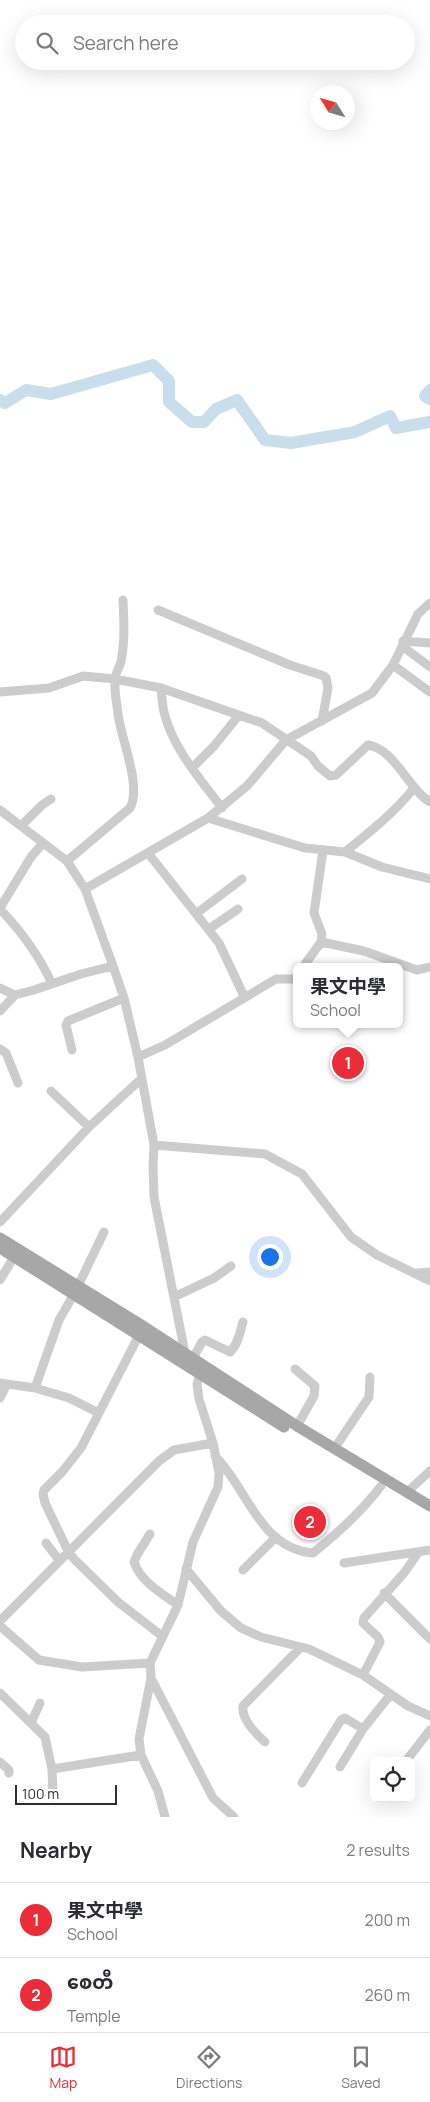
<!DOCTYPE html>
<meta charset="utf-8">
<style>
body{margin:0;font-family:Manrope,"Noto Sans SC","Noto Sans Myanmar",sans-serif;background:#f7f7f7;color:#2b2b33}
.controls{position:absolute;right:15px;bottom:15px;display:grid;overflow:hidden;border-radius:8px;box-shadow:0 5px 20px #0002}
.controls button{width:45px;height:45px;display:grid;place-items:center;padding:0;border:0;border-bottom:1px solid #e1e1e2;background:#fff;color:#2b2b33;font:25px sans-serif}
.compass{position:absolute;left:310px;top:85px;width:45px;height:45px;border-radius:50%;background:#fff;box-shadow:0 5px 20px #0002;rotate:307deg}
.scale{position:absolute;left:15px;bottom:12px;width:102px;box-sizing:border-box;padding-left:5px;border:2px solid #2f2f2f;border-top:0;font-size:14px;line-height:18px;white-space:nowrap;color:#2f2f2f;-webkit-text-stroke:4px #fff;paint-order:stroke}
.you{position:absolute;left:269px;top:1256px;width:18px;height:18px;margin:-12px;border:4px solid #fff;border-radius:50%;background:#1a73e8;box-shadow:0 0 0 8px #1a73e833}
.badge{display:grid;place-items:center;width:32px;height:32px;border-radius:50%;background:#eb2c39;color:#fff;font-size:16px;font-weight:700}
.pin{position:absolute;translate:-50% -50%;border:2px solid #fff;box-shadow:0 1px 5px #0006}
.popup{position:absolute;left:293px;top:963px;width:110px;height:65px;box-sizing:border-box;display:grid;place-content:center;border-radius:8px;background:#fff;filter:drop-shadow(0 1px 4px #0005);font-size:16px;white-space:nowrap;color:#7c7c81}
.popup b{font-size:19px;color:#2b2b33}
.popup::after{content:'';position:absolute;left:50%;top:100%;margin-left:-10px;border:10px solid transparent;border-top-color:#fff}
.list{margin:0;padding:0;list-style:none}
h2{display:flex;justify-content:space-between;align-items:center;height:65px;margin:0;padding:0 20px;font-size:21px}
h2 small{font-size:16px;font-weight:400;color:#7c7c81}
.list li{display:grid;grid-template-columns:32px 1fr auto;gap:15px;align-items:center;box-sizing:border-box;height:75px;padding:0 20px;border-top:1px solid #e1e1e2}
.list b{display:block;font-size:19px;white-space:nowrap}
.list p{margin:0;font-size:16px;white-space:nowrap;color:#7c7c81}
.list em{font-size:16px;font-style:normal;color:#7c7c81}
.icon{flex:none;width:28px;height:28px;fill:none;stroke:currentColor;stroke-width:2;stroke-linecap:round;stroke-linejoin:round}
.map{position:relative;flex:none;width:430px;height:1817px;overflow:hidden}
.search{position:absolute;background:#fff;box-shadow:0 5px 20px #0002;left:15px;right:15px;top:15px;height:55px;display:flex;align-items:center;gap:12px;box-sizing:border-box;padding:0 18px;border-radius:28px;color:#7c7c81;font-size:19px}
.sheet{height:215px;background:#fff}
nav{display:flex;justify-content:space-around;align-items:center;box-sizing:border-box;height:70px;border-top:1px solid #e1e1e2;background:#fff;font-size:14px;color:#7c7c81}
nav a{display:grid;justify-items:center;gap:2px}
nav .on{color:#eb2c39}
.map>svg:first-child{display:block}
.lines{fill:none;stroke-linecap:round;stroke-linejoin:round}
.river{stroke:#c8deed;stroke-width:12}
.minor{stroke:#ccc;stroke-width:9}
.major{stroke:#a7a7a7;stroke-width:11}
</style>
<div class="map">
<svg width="430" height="1817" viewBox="0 0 430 1817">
<rect width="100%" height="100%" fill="#fff"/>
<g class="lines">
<path class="river" d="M430 390 425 396 430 399
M0 400 5 403 26 390 51 394 153 365 169 381V402L192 422H204L216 409 237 400 265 440 291 443 355 432 390 416 396 428 430 422"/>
<path class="minor" d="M158 610 290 665 324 676 326 678 328 688 322 721
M403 641 430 643
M402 646 430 667
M393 665 430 692
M161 688C162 696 162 704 164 712 172 747 200 779 222 808
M0 692 49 688 83 676 115 679 161 688 262 723 311 756 318 766 330 776 336 775 368 745C395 749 408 789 430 802
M192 768 214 746 239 715
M0 810 67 861 85 889 113 966 124 998 138 1057 154 1145 153 1166 154 1197 185 1353
M208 818 305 848 345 852 382 867 430 879
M21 826 42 805 51 799
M323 850 314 913 322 934 321 942 364 951 417 970 430 967
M345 852C370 832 394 813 414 788
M148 853 219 943 244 996
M67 861 130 808C142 786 121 739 118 714 117 704 114 691 115 680 115 674 119 668 121 662 125 641 124 621 123 600
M85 889 208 818 247 786 286 740 372 693 393 665 418 614 430 603
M0 908 31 857 43 843
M0 909C22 932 39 955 52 984
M197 913 242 879
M209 929 238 909
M303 967 321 942
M0 988 15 995 34 990 81 974 113 966
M0 1011 15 995
M0 1049 6 1053 18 1083
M72 1050 66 1025 68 1021 124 998
M138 1057 165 1045 276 979H297
M51 1091 89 1127
M154 1145 265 1154 302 1174 351 1237 377 1255 430 1281
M0 1222 89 1127 141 1079
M417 1273 430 1272
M0 1280 14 1257
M78 1286 104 1232
M174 1297 214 1278 231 1266
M139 1335 81 1448 62 1472 44 1490 43 1494 45 1503 68 1551 74 1559 118 1602 162 1636
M193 1358 202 1342 205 1340 230 1352C238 1345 240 1332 243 1322
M295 1369 315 1386 314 1396 297 1426
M0 1383 35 1388 69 1398 99 1413
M35 1388 59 1320 74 1294
M0 1398 7 1384
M334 1449 369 1397 370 1377
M215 1456C248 1489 259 1548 313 1553 338 1533 362 1511 381 1486
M406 1493 430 1471
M150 1534 138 1553 134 1562C141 1582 161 1593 178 1605
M46 1543 59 1560
M344 1563 430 1550
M186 1569 221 1611 241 1628 261 1637 309 1649 363 1675 408 1706 430 1716
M243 1570 276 1537
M384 1593 430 1639
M0 1621 159 1461 174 1450 213 1443
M0 1626 39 1660 82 1667 150 1663
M363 1675 380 1642 378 1637 363 1623 364 1618 404 1573 418 1553
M151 1678 213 1798 234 1817
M0 1693 45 1737 52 1769 53 1797
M31 1723 40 1703
M265 1742C255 1733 241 1719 243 1706L301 1647
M406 1761 430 1730
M0 1762 9 1770V1773
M340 1767 363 1729
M52 1769 141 1755
M302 1783 341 1720 345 1718 363 1729 391 1694
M165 1817 158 1791 141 1755 139 1739 151 1678 150 1663 178 1605 193 1542 218 1487 219 1473 213 1443 199 1399 197 1384 200 1374"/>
<path class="major" d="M0 1238 143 1326 297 1426 430 1506
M0 1248 284 1427"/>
</g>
</svg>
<div class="controls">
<button><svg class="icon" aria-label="locate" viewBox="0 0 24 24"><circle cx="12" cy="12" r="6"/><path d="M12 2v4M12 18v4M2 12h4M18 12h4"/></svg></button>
</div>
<svg class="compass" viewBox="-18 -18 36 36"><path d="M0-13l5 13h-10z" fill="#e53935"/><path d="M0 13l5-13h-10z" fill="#7c7c81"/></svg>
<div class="scale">100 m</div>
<div class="you"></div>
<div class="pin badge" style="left:348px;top:1063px">1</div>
<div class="popup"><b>果文中學</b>School</div>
<div class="pin badge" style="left:310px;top:1522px">2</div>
<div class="search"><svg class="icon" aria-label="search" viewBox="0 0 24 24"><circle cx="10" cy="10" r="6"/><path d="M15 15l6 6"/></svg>Search here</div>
</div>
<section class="sheet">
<h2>Nearby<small>2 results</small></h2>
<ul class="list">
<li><span class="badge">1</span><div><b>果文中學</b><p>School</p></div><em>200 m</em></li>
<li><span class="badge">2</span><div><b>စေတီ</b><p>Temple</p></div><em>260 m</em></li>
</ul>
</section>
<nav>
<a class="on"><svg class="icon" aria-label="map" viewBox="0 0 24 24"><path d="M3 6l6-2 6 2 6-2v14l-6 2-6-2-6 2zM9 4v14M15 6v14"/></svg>Map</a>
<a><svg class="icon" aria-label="directions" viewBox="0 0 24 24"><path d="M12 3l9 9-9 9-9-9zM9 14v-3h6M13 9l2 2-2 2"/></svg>Directions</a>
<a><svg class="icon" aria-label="saved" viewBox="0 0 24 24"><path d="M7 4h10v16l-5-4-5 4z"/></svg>Saved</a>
</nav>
